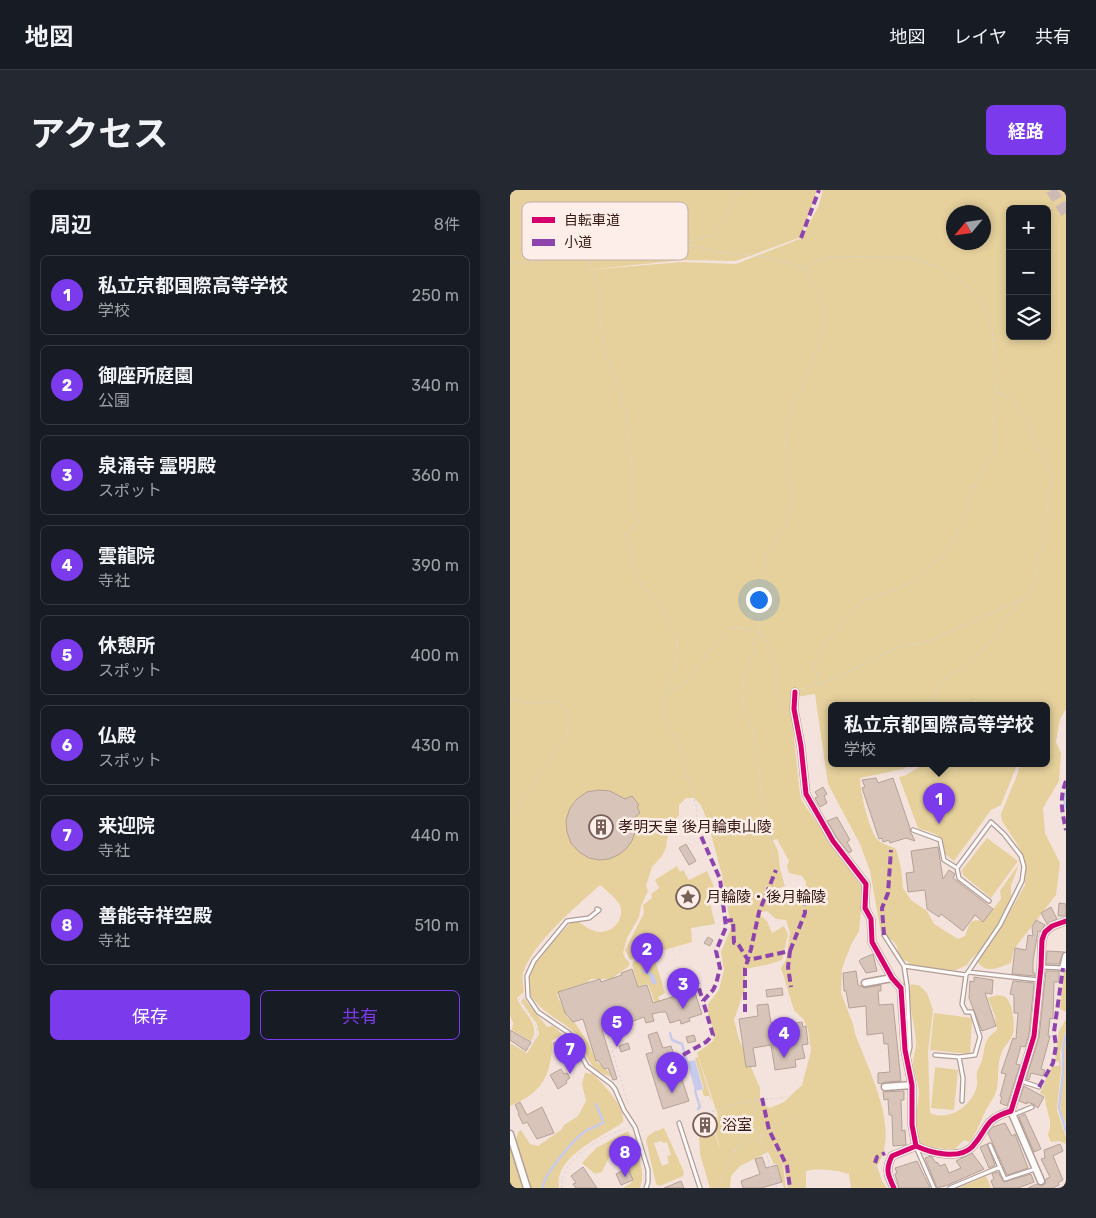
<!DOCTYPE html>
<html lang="ja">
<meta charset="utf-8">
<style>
body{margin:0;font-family:Rubik,"Noto Sans JP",sans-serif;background:#242831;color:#f1f3f6}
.controls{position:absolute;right:15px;top:15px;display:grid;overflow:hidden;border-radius:8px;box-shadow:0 2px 8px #0003}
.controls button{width:45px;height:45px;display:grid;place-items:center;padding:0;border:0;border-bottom:1px solid #363941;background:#171b24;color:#f1f3f6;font:25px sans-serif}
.compass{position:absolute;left:436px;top:15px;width:45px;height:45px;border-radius:50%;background:#171b24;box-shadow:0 2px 8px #0003;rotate:241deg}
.you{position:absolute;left:248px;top:409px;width:18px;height:18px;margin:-12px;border:4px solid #fff;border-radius:50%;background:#1a73e8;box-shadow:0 0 0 8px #1a73e833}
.badge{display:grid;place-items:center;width:32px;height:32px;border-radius:50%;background:#7c3aed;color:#fff;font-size:16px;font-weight:700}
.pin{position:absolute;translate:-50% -41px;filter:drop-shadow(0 1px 2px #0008)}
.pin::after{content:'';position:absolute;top:26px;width:18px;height:15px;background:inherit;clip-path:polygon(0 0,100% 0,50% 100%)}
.popup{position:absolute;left:318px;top:512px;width:222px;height:65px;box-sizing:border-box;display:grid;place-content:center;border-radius:8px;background:#171b24;filter:drop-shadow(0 1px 4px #0005);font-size:16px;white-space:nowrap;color:#9ea1a6}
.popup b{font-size:19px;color:#f1f3f6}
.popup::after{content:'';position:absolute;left:50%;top:100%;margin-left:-10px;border:10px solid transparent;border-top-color:#171b24}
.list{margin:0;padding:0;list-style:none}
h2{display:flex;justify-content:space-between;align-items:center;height:65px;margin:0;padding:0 20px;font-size:21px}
h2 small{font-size:16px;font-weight:400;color:#9ea1a6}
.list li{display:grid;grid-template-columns:32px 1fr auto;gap:15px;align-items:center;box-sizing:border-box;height:80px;margin:0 10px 10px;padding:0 10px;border:1px solid #363941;border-radius:8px}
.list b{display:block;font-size:19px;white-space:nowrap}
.list p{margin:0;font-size:16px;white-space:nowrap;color:#9ea1a6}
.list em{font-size:16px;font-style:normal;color:#9ea1a6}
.actions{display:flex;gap:10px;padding:15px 20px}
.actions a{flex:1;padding:11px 0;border:1px solid #7c3aed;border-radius:8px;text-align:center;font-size:18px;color:#7c3aed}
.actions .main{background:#7c3aed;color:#fff}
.icon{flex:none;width:28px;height:28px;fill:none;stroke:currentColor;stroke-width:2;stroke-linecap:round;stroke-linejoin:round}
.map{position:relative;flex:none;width:556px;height:998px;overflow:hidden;border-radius:8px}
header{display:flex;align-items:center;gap:30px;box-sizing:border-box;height:70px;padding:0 25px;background:#171b24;border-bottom:1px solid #363941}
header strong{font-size:24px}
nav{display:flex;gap:28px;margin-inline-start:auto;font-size:18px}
.intro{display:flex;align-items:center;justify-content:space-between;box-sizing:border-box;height:120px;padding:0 30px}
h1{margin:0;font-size:35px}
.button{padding:12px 22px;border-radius:8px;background:#7c3aed;color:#fff;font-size:18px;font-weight:700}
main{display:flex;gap:30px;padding:0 30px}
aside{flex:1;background:#171b24;border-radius:8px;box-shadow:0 2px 8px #0003}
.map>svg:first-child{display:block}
.green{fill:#e6d19c;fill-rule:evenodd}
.water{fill:#c8caeb}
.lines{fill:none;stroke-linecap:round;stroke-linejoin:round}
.stream{stroke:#c8caeb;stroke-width:2.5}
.building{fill:#d8c4b9;stroke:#b5a297}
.motorway-tunnel{stroke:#cebab5;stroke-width:11;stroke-dasharray:11 5.5;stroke-linecap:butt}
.service-casing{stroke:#b29d97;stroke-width:5.5}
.minor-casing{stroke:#b29d97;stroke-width:9}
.path{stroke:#dad4d2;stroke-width:1;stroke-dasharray:2.5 2.5;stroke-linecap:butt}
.service{stroke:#fdfbfa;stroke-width:3}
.minor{stroke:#fdfbfa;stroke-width:6}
.quiet{stroke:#8e44ad;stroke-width:4;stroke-dasharray:8 4;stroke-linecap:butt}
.cycleway-casing{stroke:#feeee9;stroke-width:8}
.cycleway{stroke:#d6006c;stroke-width:5}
.labels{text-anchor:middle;stroke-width:5;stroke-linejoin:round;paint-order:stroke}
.poi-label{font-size:15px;fill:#361a13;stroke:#feeee9;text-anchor:start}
.key{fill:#feeee9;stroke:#c2aea9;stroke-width:1}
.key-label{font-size:14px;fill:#361a13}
</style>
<header>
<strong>地図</strong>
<nav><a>地図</a><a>レイヤ</a><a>共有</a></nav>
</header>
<div class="intro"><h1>アクセス</h1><a class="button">経路</a></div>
<main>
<aside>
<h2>周辺<small>8件</small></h2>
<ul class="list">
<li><span class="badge">1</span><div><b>私立京都国際高等学校</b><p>学校</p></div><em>250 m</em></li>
<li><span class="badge">2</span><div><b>御座所庭園</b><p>公園</p></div><em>340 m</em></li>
<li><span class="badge">3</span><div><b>泉涌寺 霊明殿</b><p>スポット</p></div><em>360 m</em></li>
<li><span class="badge">4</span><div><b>雲龍院</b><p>寺社</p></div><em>390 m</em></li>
<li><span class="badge">5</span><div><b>休憩所</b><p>スポット</p></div><em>400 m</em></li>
<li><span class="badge">6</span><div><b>仏殿</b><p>スポット</p></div><em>430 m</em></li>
<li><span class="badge">7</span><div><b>来迎院</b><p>寺社</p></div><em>440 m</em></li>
<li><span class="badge">8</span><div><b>善能寺祥空殿</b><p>寺社</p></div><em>510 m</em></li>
</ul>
<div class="actions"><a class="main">保存</a><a>共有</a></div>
</aside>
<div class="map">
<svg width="556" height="998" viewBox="0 0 556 998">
<rect width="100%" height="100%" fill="#f4e2dd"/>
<path class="green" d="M0 0H307L291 47 226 71 172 70 76 80H26H76L172 72 226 74 292 48 309 15 313 0H556V519L550 529 546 552 551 563 549 591 533 618 535 643 550 673 546 705 504 759 501 773C490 777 476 785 468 772L494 732 515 695 516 674 507 654 492 631 491 624 507 585 511 573H536V515H472L465 511 462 515H322V573H405L393 579 350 588C350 602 359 641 368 650 373 655 381 656 386 659L391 678 393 698 401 710 417 721 424 734 448 749 455 746 459 735 462 731 468 730 473 732 491 709 490 701 508 675 506 683 501 695V707L494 723 483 743 470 761 460 770 457 775 446 780H420L401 776 397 771 390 770C387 765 388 762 387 757 385 750 377 748 371 743L360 681 350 654 318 594 305 504 280 508 290 604 292 611 330 666 349 689 353 698 349 741 341 755 332 778 331 803 343 834 345 844C359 881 391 940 367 976L372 991 377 998H341L339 984C327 980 309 978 296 981V998H278L274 976 258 943 273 975 276 998H274L267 974H264L258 962 230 976 221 986 220 998H200L190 964 189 943 203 939 201 928 207 927 205 944 211 962 206 944 208 926 187 863 203 851 205 846 198 823V814L209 800 214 780 211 762 221 738 212 685 198 633 191 615 184 608H176L169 615V625L161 636 157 650 156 658 152 666 142 677 136 696 138 701 131 716 129 727 117 748 113 763 115 768 120 773 118 777 101 789H81L75 794 53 800 47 805 57 827 65 833 79 854 86 871 105 887C96 886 87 882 82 875 75 867 75 855 69 847 55 830 15 817 19 792 22 769 46 750 60 733L68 731C74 736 81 741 89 742 103 743 115 729 110 715 106 708 96 700 90 695 66 717 24 751 13 783 12 788 13 796 14 802L7 808C13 824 32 834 21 851L2 840 3 833 0 825ZM500 19H537V146H500ZM443 22H473V52H443ZM267 649 279 671 277 676 279 683 292 686 296 692 295 710 294 711 290 707 279 709 272 705 267 709 264 700 275 696 270 679 268 661 263 650ZM257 721 266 729 276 730 280 743 276 770 271 778 284 820 293 829 298 839 301 861 292 895 274 912 260 918 250 913V898L229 849 224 830 235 798V779L260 774 272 770 278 744 274 736 262 743 257 731 252 727 250 722Z
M416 573H508L491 615 481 620 444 671 435 664C432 642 427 645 408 638L389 587 396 585Z
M477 648 508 671 481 708 453 685 452 680Z
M167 676 170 682 173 680 179 690 197 681 204 697V703L198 705 205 734 181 738 182 752 120 770 115 760 134 723 133 715 142 708 141 704 149 698 145 690Z
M142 765 144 767 155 803 148 807 150 812 145 813 138 794 128 796 122 774 125 770Z
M554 781H556V822L550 819Z
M401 794 410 796 417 803 423 820 418 862 420 923C439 932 462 916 467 896 468 892 466 888 467 884 467 879 471 875 472 870 476 855 473 850 487 840L485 826 478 808C482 806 488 804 493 806 503 809 505 835 503 844 500 852 493 857 491 864 487 875 489 887 487 898 485 907 479 914 475 922 470 932 467 942 460 952L454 950 445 959C436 959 414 959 408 951 400 940 409 916 409 902 408 892 403 882 403 872 403 866 406 860 406 854 406 837 396 807 401 794Z
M14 808 37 837 43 836 52 844 42 851C42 885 32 903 0 916V853L17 863 29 844 27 834 11 811Z
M424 823 462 828 460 864 420 860Z
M556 829V840L550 863 551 880 547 920 556 947V954L549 951 541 952 538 945C544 929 535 921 535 906L530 903 542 876H549V872L545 871 549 841Z
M556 847V934L551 923 550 905 554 882V859Z
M188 867 202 912 199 906H194L192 900 194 899 185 868Z
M425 877 448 880 444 920 421 918Z
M75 883 83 884C93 894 116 917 113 932 93 947 43 966 49 998H21L6 952 8 942 11 940 20 954 28 956 51 940 54 935 68 926 76 911 72 894Z
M154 938 174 982 173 986 150 996 146 994 136 950C138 943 147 941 154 938ZM152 951 153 953 157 952 161 965 157 966 159 973 152 976 144 953Z
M118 941C125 959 137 979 130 998H113L120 994 123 990 115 971 107 958 101 963 92 982 85 984 72 973 86 958Z
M0 954 14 998H0Z
M476 986 481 998H448Z"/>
<path class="water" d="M135 778 143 784 147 792 146 794H142L139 785 132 782V780Z
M185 870 193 899 185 901 177 872Z"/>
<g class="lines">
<path class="stream" d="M556 602 554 610 556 618
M160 843 162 850 172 854 177 872
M556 844 553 858V882L549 918 556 941
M185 901 190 917 188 919
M33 998C32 986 64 950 74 942 80 938 87 936 93 933V931L86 914"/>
</g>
<path class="building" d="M366 588 368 593 383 588 400 638V641L405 651 396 648 380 653 379 650 373 652 372 648 369 649 352 598 355 597 352 590Z
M313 597 317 604 314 606 317 613 310 617 305 608 308 607 305 602Z
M89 600 100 601 115 609 122 606 129 615 127 617 130 623 125 627V642L122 651 116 659 108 665 99 669 89 670 79 668 69 662 61 653 57 642 56 630 60 618 67 609 77 602Z
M327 627 340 650 337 652 342 661 339 663 327 648 317 631Z
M176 654 186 671 179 675 169 658Z
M428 657 433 689 439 680 445 684 443 688 483 719 473 732 465 725 453 741 431 724 429 727 417 719 415 700 398 702 396 683 404 682 401 661Z
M549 713 556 714V726H548Z
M541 717 547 729 537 734 531 723Z
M526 730 535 735 530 742 528 741 523 771V783H525V786L502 784 505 758 516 760 518 745 523 746 522 737Z
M198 747 203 750 200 756 194 753Z
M537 761 554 762 549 774H536Z
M363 764 367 781 356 783 349 771 351 769Z
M122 779 128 797 137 795 143 813 184 800 192 824 179 828 180 831 171 834 170 830 160 833 156 822H151L142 824 144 831 136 833 134 827 103 839 102 836 92 840 107 889 103 890 98 878 94 879 88 870 86 871 73 829 63 832 55 823 48 802 90 789 91 792 112 785 111 783Z
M346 781 348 795 355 798 371 795V801H368L369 815 383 814 391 891 375 892 371 894 368 893V883L380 882 378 854H374L373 843 357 845 356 816 339 818 336 801H334L333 783Z
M536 781H549V792H544L543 829 540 828 538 846H540L531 879 535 880 533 886 521 883 519 890 516 889 529 847Z
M464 787 483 790 482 804 475 803 486 836 472 841 459 808 460 791 464 792Z
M503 791 524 793 519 845 515 857 511 856 508 867 506 874 510 875 497 916 490 913 492 907 490 906 496 884 491 883 503 848 506 849 508 823H504V805L500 804Z
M272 798 273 805 257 807 256 800Z
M258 814 261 833 272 832V835L292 832 293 837 296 836 298 854 292 855 295 868 285 870 286 877 265 880 261 855 243 858 246 876 236 877 229 829 248 826 247 815Z
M0 840 21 852 16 861 0 850Z
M147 842 153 858 161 856 179 911 153 919 136 864 143 862 138 845Z
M184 845 186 851 178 853 176 847Z
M53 849 61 864 50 869 43 853Z
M118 853 120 859 111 862 109 856Z
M51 879 54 884 57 883 60 888 56 891 57 893 48 899 40 885Z
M514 896 534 907 528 918 523 914 517 912V914L509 911Z
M392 901H394V910H391L392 941 395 940 396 955 383 956 382 925H379L378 909 374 910 373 902Z
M10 912 17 925 32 917 44 943 27 949 17 932 13 934 8 924 9 923 5 915Z
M515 924 531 959 524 962 509 927Z
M200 928 203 938 189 943 186 933Z
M495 933 502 946 505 944 518 978 497 985 478 943 483 937Z
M477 954 485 975 479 978 470 957Z
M550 954 553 961 543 966 553 990 548 993 549 995 543 998H518L527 994 531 996 535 994 536 989 540 987 531 969 535 968 534 960Z
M462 963 474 979 438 995 427 998 415 968 421 966 426 973 427 972 430 976 435 974 439 983 451 978 446 971Z
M252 967 256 978 267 975 272 992 251 998H233L231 991 250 984 245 969Z
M407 971 420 998H389L385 984 387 983 385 978Z
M73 977 87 998H66L63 994 66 993 61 986Z
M118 978 123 990 111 995 106 984Z
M488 982 494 992 521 984 524 992 508 998H484L481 991 484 989 482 984Z
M171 991 174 998H154Z"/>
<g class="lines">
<path class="motorway-tunnel" d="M541 0 556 23"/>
<g class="service-casing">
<path id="service" d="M403 640 430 650 434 670 447 678 449 688 479 711
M87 719 89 720 79 728 57 731 24 771 17 786 18 807 28 822 59 843 77 876 101 894 105 899 114 920 125 937 138 980V992L136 998
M374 745 394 776
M532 777 553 778
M458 782 529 790
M425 865 449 867 465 865 470 847 462 822H456L452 814 456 785 490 735 512 691 514 677 511 666 494 644 481 632 447 678
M398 866 400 857 397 796 394 776 456 785
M449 867 453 888 452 911
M511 891 529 897
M503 925 522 917
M169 933 190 998
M480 955 495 989 525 979
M406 957 424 998
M440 998 490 977"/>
</g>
<g class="minor-casing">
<path id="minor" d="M285 502 284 519 291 556 296 604 323 651 356 694 355 718 361 729 362 752 382 788 391 798 395 860 402 895V935L406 956
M553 778 556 766
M355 793 382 788
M375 897 402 895
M501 921 531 991
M0 944 17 998
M384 998C378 985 375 980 382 966L406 956C421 963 449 970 462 957 479 939 472 930 501 921L524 846 531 777 532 750 535 742 542 736 556 731"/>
</g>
<path class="path" d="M172 53 203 45 213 34 229 0
M79 67 88 100 94 160 111 204 115 223 122 281V313L129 333 116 344 126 385 133 397 150 416 167 448V471L156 503
M0 72H19L67 65 93 69 120 57 172 53 213 63 255 67 293 78 312 111 316 125 305 168 280 222 275 249 282 312 276 332 258 364 249 415V443L232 496V516L242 539 255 624 266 680
M293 78 307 70 334 66 402 68 427 76 448 90 470 107 482 136 486 200 502 210 516 230 542 286 534 339 524 394 474 459 459 475 433 490 427 503 413 515
M309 494 304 473 317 453 353 411 405 392 422 373 434 366 443 353 470 283 484 263 483 235 486 200
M292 499 331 486 387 457 417 452 512 409
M0 508 18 513 45 511 59 521 56 549 0 627
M187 637V619L177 585 171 557 155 531 152 518 156 503 176 493 208 449 219 438H236L255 446C257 452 260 458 262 465 268 487 261 503 278 525
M163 759 165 765
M99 837V838L108 836 114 854
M99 838 96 840 118 914
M5 848 19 857C22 853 26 847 27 842 28 831 14 819 9 809L13 806
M535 899 543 884
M188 913 194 911
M183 928 231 912 276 907
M145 940 148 951
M250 947 255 959 267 998
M224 962 283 926
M52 998C48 970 95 943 119 938
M208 998C220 967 236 937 252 908
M364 998 365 973"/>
<use href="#service" class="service"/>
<use href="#minor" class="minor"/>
<path class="quiet" d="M291 48 309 0
M556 591C549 609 552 621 556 640
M215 731 223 730 224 753 228 754 238 770 280 761 278 777 281 797
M374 745 372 718 378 703 381 660
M280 761 295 723 294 705
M161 797 186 789 193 811
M235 822V779L241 759 249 722 266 680
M173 865 196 852 203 845 193 811 203 800 206 794 210 778 206 761 216 737 210 689 187 637
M529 897 543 873 546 856 544 842 553 778
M252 908 259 940 277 976 280 998
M365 973 367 967 375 963"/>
<g class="cycleway-casing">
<path id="cycleway" d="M285 502 284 519 291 556 296 604 323 651 356 694 355 718 361 729 362 752 382 788 391 798 395 860 402 895V935L406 956
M384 998C378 985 375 980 382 966L406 956C421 963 449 970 462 957 479 939 472 930 501 921L524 846 531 777 532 750 535 742 542 736 556 731"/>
</g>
<use href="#cycleway" class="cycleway"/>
</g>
<defs>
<g id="building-ring" transform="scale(1.25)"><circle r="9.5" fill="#feeee9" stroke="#78605a" stroke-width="1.5"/><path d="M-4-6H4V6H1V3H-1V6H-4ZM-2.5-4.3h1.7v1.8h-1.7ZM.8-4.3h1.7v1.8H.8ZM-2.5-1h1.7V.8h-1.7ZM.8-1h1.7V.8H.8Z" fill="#78605a"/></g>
<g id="sight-ring" transform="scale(1.25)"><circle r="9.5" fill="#feeee9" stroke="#78605a" stroke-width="1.5"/><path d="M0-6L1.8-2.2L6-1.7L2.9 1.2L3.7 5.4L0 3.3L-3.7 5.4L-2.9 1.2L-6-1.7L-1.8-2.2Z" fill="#78605a"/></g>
</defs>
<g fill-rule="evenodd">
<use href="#building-ring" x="91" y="637"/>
<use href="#sight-ring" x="178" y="707"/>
<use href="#building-ring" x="195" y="935"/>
</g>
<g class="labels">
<g class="poi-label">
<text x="108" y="642">孝明天皇 後月輪東山陵</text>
<text x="196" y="712">月輪陵・後月輪陵</text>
<text x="212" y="940">浴室</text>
</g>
</g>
<rect x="12" y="12" width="166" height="58" rx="8" class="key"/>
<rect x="22" y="27" width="23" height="6" fill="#d6006c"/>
<rect x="22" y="49" width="23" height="7" fill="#8e44ad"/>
<g class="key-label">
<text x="54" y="35">自転車道</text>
<text x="54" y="57">小道</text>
</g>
</svg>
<div class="controls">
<button>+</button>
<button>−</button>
<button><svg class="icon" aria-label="layers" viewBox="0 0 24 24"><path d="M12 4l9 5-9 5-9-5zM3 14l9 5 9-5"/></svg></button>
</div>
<svg class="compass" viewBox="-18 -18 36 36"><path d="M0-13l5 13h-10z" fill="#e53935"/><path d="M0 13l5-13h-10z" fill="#9ea1a6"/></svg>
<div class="you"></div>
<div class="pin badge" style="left:429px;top:634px">1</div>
<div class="popup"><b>私立京都国際高等学校</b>学校</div>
<div class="pin badge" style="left:137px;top:784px">2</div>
<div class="pin badge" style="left:173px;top:819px">3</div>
<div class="pin badge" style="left:274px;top:868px">4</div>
<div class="pin badge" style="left:107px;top:857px">5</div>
<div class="pin badge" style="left:162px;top:903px">6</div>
<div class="pin badge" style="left:60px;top:884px">7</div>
<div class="pin badge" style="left:115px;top:987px">8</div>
</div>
</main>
